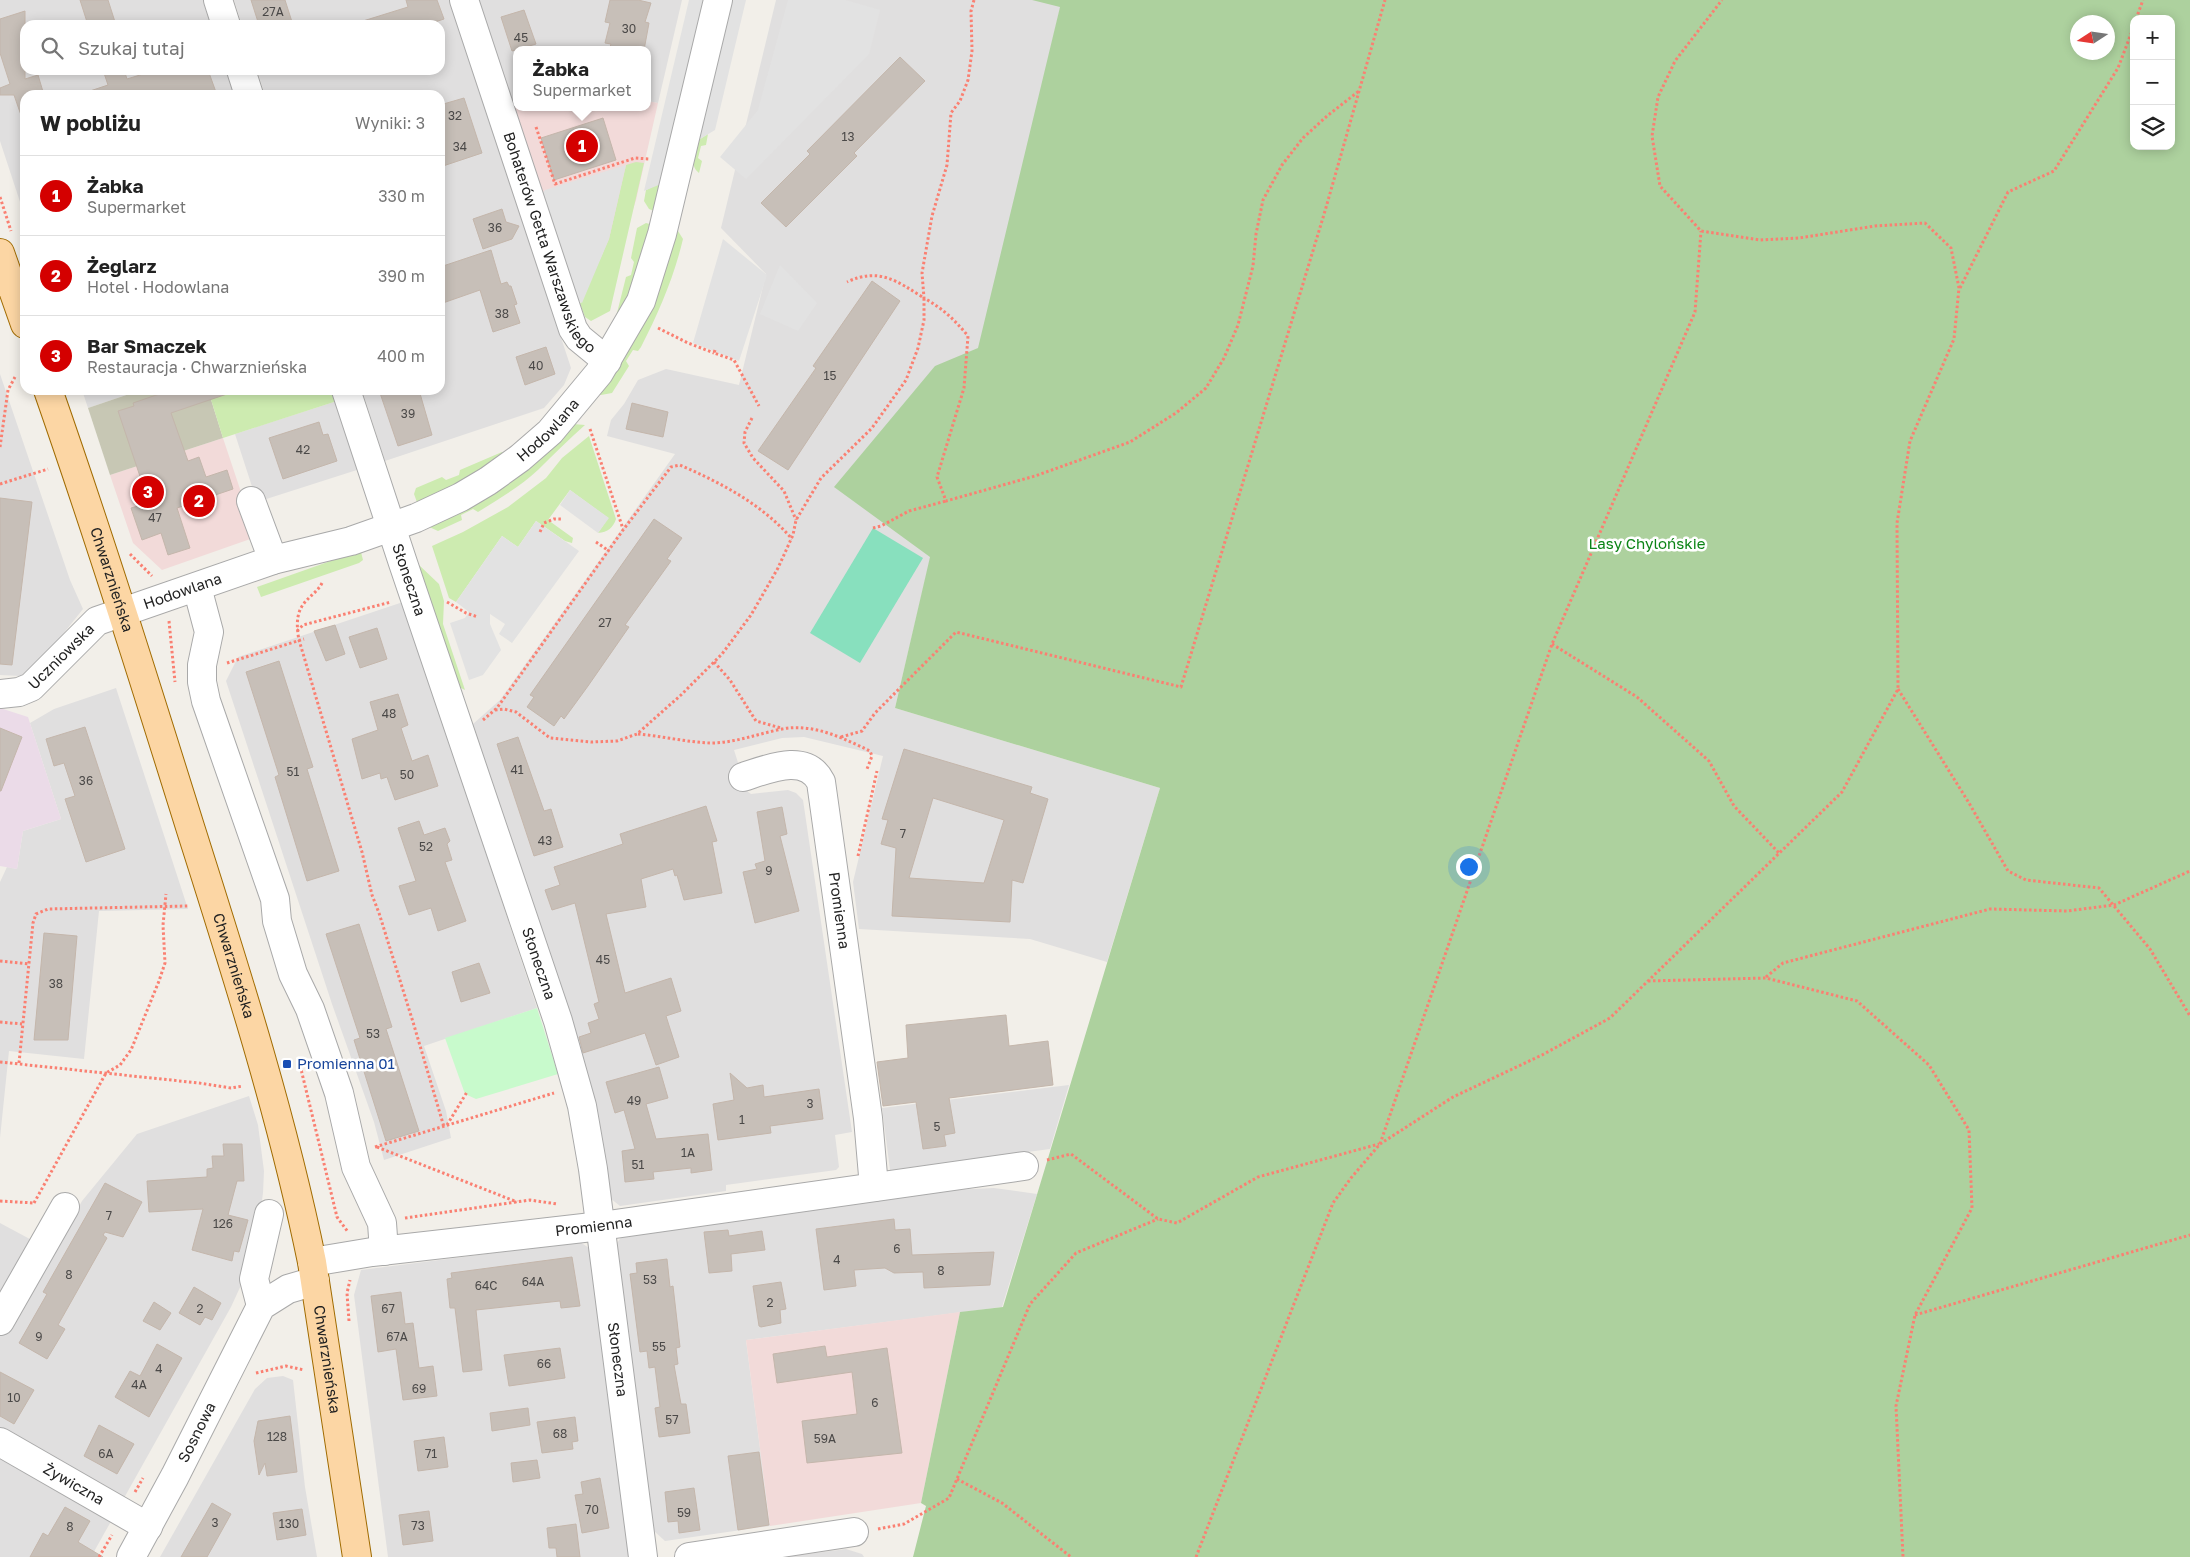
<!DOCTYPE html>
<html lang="pl">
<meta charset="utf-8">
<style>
body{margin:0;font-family:"Golos Text",sans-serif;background:#f2f2f2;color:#222}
.controls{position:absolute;right:15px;top:15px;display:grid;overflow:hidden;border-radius:10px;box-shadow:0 2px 12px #0003}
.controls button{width:45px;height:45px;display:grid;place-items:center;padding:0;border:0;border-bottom:1px solid #e0e0e0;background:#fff;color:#222;font:25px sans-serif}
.compass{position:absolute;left:2070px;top:15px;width:45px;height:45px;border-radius:50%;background:#fff;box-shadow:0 2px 12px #0003;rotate:258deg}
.you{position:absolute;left:1468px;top:866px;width:18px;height:18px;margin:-12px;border:4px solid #fff;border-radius:50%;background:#1a73e8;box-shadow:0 0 0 8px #1a73e833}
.badge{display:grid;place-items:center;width:32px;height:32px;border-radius:50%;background:#d40000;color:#fff;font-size:16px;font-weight:700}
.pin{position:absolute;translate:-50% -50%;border:2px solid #fff;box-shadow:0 1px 5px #0006}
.popup{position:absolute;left:513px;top:46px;width:138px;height:65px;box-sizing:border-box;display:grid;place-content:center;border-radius:10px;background:#fff;filter:drop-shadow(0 1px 4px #0005);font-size:16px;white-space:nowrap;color:#767676}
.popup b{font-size:19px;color:#222}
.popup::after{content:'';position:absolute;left:50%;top:100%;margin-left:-10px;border:10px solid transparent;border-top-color:#fff}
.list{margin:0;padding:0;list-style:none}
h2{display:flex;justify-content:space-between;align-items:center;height:65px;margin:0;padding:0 20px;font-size:21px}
h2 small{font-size:16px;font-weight:400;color:#767676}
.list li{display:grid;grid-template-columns:32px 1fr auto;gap:15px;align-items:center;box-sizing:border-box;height:80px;padding:0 20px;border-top:1px solid #e0e0e0}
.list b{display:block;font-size:19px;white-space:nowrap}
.list p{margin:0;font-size:16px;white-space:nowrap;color:#767676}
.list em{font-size:16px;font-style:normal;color:#767676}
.icon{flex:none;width:28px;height:28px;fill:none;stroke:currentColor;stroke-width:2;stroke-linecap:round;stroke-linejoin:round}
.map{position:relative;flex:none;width:2190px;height:1557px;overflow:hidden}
.search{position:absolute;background:#fff;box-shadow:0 2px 12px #0003;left:20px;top:20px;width:425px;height:55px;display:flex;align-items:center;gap:12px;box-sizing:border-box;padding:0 18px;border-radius:15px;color:#767676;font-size:19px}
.panel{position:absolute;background:#fff;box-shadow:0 2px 12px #0003;left:20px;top:90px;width:425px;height:305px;border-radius:15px}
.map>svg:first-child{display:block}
.residential{fill:#e0dfdf}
.commercial{fill:#f2dad9}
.industrial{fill:#ebdbe8}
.construction{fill:#c7c7b4}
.grass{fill:#cdebb0}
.forest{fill:#add19e;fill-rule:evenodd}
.park{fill:#c8facc}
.pitch{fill:#88e0be}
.parking{fill:#e2e2e2}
.building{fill:#c7bfb8;stroke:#c4b6ab;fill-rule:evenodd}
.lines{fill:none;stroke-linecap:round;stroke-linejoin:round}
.minor-casing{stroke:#a9a9a9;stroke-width:30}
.major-casing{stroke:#a06b00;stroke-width:30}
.path{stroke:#fa8072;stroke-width:3;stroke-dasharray:2.5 2.5;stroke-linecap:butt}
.minor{stroke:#fff;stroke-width:28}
.major{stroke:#fcd6a4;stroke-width:28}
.transit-dot{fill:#1a4fb4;stroke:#fff;stroke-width:2}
.labels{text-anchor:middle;stroke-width:5;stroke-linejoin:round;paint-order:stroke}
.number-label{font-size:12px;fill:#4b4948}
.street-label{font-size:15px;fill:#222;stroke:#fff}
.park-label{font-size:15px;fill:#0c8416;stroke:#fff}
.transit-label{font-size:15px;fill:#164399;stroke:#fff;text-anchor:start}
</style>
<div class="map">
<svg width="2190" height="1557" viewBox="0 0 2190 1557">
<rect width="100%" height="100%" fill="#f2efe9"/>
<path class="residential" d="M0 0H205L213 25H25V70H228L236 95H25V217L0 141Z
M234 0H450L571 368 564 385 544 408 385 461 362 390H440V95H265L257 70H440V25H242Z
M478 0H682L658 103 647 101V50H517V102L512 104Z
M776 0H1062L895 708 1160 788 1107 962 1030 939 859 929 853 882 883 756 804 737 782 738 734 750 747 791 751 794 788 790 796 793 803 800 852 1132 835 1135 839 1167 836 1170 726 1185V1191L620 1206 610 1198 602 1136 592 1090 473 724 500 700 675 454 607 436 611 420 624 404 638 380 666 369 739 385 766 274 721 228Z
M0 374 70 580 83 609 59 639 21 676 0 675Z
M82 390H141L88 408Z
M337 401 360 469 257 502 235 434Z
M403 602 537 1008 424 1046 446 1111 451 1138 384 1160 374 1122 332 1004 226 681 238 657Z
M116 688 188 909 99 911 84 1059 9 1051 0 1138V882L7 867 17 869 23 831 61 819 30 723 54 709Z
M1069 1085 1050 1149 890 1170 882 1108Z
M249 1096 258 1125 264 1171 263 1193 258 1229 242 1283 231 1307 91 1557H0V1223L54 1252 82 1201 137 1134Z
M994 1188 1037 1194 1002 1307 746 1340 770 1526 665 1541 654 1531 616 1244 623 1235 730 1222V1219L953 1190Z
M580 1242 589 1248 629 1557H388L354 1295 361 1270Z
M283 1376 293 1380 305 1487 317 1557H160L255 1389 267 1378Z
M846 1549 862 1554 864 1557H784Z"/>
<path class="commercial" d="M647 101 658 103 636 200 620 248 566 265 512 104 517 102V107H647Z
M223 438 256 537 162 570 133 543 110 475Z
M960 1312 921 1503 770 1526 746 1340Z"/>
<path class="industrial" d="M0 708 28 717 61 819 23 831 17 869 0 866Z"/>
<path class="construction" d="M141 390H208L223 438 110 475 88 408Z"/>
<path class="grass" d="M708 134 706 145 701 146 698 158 702 161 699 173C689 165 694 153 697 141Z
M636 162 644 163 610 311 591 321 585 317 580 304 609 239 626 165Z
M658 184H661L654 211 649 209 644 201 646 190Z
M646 223 653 225 637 278 620 317H616L626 277 631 275 634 262 631 258 637 228Z
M675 231H678L683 239C674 277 659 312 641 347L638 351 633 350 626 361 629 366 612 393 601 395 598 394Z
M208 390H333L337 401 223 438Z
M573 424 585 425C569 439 554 454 539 469 521 486 499 499 478 512L473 509 461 515 462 520 438 531 427 526Z
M589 436 616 519C613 528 608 532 598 533L608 518 570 490 548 520 573 538 572 543 565 541 536 521 518 547 502 536 456 602 449 598 432 546 463 532 508 507 546 478 562 458Z
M502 452 504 455 482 471 418 505 414 494 416 488 442 477 446 480 459 475 460 470Z
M360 548 363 560 359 563 261 597 257 587 339 558Z
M419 565 439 584 444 601 443 624 465 690 459 687 413 567Z"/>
<path class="forest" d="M1032 0H2190V1557H913L926 1506 921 1503 960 1312 1003 1307 1160 788 895 708 930 557 834 487 935 366 978 348 1060 7ZM2134 19H2171V146H2134ZM2078 22H2108V52H2078Z"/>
<path class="park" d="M537 1008 558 1074 476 1099 465 1094 445 1038Z"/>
<path class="pitch" d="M873 528 923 558 860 663 810 633Z"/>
<path class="parking" d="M689 0H707L661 184 644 191Z
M729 0H746L715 130 695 142Z
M788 0H845L880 10 869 54 746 179 720 157 758 110Z
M626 165 609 239 582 303 575 298 542 193 545 190Z
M723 239 767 275 739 361 693 343Z
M780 265 817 303 798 331 760 314Z
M570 490 609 518 598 533 560 505Z
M536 521 579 551 512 643 499 634 505 624 490 614V624L501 650 483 675 469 680 450 623 465 618 469 612 456 602 502 536 518 547Z"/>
<path class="building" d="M80 0H108L116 25H88Z
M251 0H285L293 25H259Z
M406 0H437L444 19 426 25H364L363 21 408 7Z
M610 0H638L651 3 645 22 649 23 644 50H609L611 44 605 43 610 23 605 22Z
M524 10 536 44 512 51 501 17Z
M25 11V79L38 75 44 95H25V117L22 118 14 95H0V88L10 84 0 53V19Z
M900 57 925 81 854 153 857 156 786 227 761 203 810 154 807 151Z
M103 70H124L127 79 156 70H208L217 95H91L90 91 108 85Z
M464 98 482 153 440 167V105Z
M603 118 616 160 554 180 541 138Z
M502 209 506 222 519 226 512 239 483 249 473 219Z
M491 250 501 284 507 282 509 286H511L517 304 514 305 520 323 493 332 480 290 440 304V267Z
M872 281 900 301 788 470 758 451 816 368 813 366Z
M546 347 555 374 525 385 516 357Z
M171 390H230V393L171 413 188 461 199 457 206 477 227 470 233 489 177 508 190 548 168 555 161 533 142 540 131 508 149 503 118 411 134 406 133 403Z
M379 390H419L432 435 398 446Z
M632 403 668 412 663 437 626 429Z
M319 422 323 435 328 434 337 461 283 479 269 438Z
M0 498 32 502 12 665 0 664Z
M654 519 682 538 667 559 671 561 625 625 629 627 588 686 564 719 561 716 554 726 527 707 534 697 530 695Z
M335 625 345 654 326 661 314 631Z
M377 628 387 659 360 668 349 637Z
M279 661 313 767 307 769 339 871 307 881 275 777 279 775 246 672Z
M398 694 408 725 401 728 412 761 428 755 438 786 395 800 387 777 381 779 380 773 362 779 352 739 378 730 370 702Z
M85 727 125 849 86 862 65 799 75 796 64 763 54 766 46 739Z
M0 728 22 737 1 791H0Z
M518 737 544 811 551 809 563 847 534 856 497 744Z
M904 749 1032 787 1030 793 1048 799 1023 883 1012 880 1010 922 892 916 896 848 881 844 888 820 882 819ZM933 798 1004 820 984 883 909 878Z
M706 806 717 841 712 842 722 893 684 900 677 875 675 876 673 869 641 879 646 907 606 914 625 993 671 978 681 1011 666 1016 679 1057 656 1065 645 1033 583 1053 579 1037 591 1033 588 1023 599 1019 594 1004 599 1002 575 903 552 910 545 890 560 885 554 867 623 844 620 834Z
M782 807 787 834 780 836 799 911 755 923 743 872 757 869 755 864 765 861 757 812Z
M419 821 424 835 445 828 450 841 447 844 452 860 445 862 466 921 438 931 431 908 409 915 399 886 416 881 398 828Z
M359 924 392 1027 386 1029 419 1131 386 1141 354 1040 360 1038 326 934Z
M44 933 77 936 68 1040H34Z
M479 963 490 993 461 1002 452 972Z
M1006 1015 1009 1046 1048 1041 1053 1085 949 1098 955 1133 944 1135 946 1146 923 1149 916 1102 883 1106 877 1062 908 1058 906 1025Z
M659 1067 668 1098 646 1104 656 1139 708 1134 712 1170 691 1173V1168L653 1172 654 1179 625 1182 622 1151 635 1149 624 1110 615 1113 606 1082Z
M730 1073 747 1088 763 1085 764 1097 819 1089 823 1119 770 1126 771 1133 718 1140 713 1104 734 1100Z
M223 1144H242L244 1181H237L228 1215 248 1220 239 1252 234 1251 232 1261 192 1250 203 1209 149 1212 147 1181 207 1177V1169L213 1168 212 1156H224Z
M105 1183 142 1202 123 1237 105 1232 103 1235 107 1238 58 1325 65 1329 47 1359 19 1343 47 1294 43 1292Z
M894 1219 895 1230 910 1229 912 1255 994 1252 990 1285 924 1288 923 1272 894 1273 885 1268 854 1270 856 1286 824 1290 816 1229Z
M728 1230 729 1236 762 1231 765 1250 731 1254 732 1271 709 1273 704 1232Z
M572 1257 580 1306 561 1308 560 1301 476 1310 482 1370 463 1372 455 1308H450L447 1279 452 1278 451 1273Z
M667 1259 670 1287 673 1286 680 1347 676 1348 678 1364 674 1365 681 1404H686L690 1433 659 1437 655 1408 660 1407 655 1367 649 1368 647 1351 640 1352 630 1274 637 1273 636 1263Z
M781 1282 786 1309 780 1310 781 1323 761 1327 759 1326 753 1286Z
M194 1287 221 1303 212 1320 205 1317 200 1325 179 1313Z
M401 1292 405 1324 413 1323 419 1368 433 1366 437 1396 403 1400 396 1349 378 1352 371 1296Z
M154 1302 171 1313 160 1330 143 1321Z
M157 1344 182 1358 149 1417 115 1397 130 1371 140 1376Z
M825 1346 827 1357 887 1348 902 1453 807 1463 802 1421 857 1414 852 1372 777 1383 773 1354Z
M560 1348 565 1378 509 1386 504 1355Z
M0 1372 34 1390 14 1424 0 1416Z
M528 1408 530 1425 492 1431 490 1413Z
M290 1416 297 1472 267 1476 265 1463 259 1475 254 1441 258 1421Z
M575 1417 578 1441 572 1442 573 1449 542 1453 537 1422Z
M99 1425 134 1444 117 1474 84 1456Z
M444 1437 448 1467 418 1471 414 1441Z
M759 1452 769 1525 738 1530 728 1456Z
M537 1460 540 1478 513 1482 511 1463Z
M600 1478 609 1528 582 1533 575 1495 583 1494 581 1482Z
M694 1488 700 1530 679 1533 678 1521 668 1522 665 1492Z
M212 1503 231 1514 207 1557H181Z
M65 1507 90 1521 78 1542 103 1557H30L43 1533 48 1536Z
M302 1509 306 1535 277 1540 273 1513Z
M429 1511 433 1541 403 1545 399 1515Z
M576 1524 580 1557H557L556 1548H549L547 1528Z"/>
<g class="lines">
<g class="minor-casing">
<g id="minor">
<path d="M218 0 226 25"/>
<path id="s1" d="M464 0 573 329 579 338 607 361"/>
<path d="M241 70 249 95"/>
<path id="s2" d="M346 390 403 563 558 1021 582 1106 593 1169 643 1557"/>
<path d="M251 501 273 560"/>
<path d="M197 587 209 632 202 665V682L206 701 275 899 277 921 293 974 310 1009 339 1093 356 1167 382 1223 384 1251"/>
<path id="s3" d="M0 694 19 692 31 687 97 621 273 560 351 541 416 518 461 497 488 481 520 458 550 432 599 373 641 301 662 234 718 0"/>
<path id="s4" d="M743 777C768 769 806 752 821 782L868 1118 874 1187"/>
<path id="s5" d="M312 1262 372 1252 601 1226 1024 1166"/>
<path d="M261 1306 254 1279 269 1214"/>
<path d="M0 1321 65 1207"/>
<path id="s6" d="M0 1442 148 1527"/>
<path id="s7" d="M131 1557 175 1476 261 1306 288 1289 315 1281"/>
<path d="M689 1557 854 1532"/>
</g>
</g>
<g class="major-casing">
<g id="major">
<path d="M0 253 25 324"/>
<path id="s8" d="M48 390C99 536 145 683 191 830 236 972 282 1115 312 1262L357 1557"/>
</g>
</g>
<path class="path" d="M974 0 971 11 972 51 968 80 960 101 951 113 947 165 932 216 922 273 924 298C942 308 955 320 968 336L964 388 937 477 946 501 1035 476 1130 442 1176 413 1206 388 1224 358 1238 325 1253 266 1256 234 1263 200 1282 165 1303 138 1327 116 1359 91
M2136 19 2143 0
M536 127 555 184 635 158 650 159
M0 197 11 231
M1960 288 2008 192 2054 171 2118 68 2134 26
M658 328 688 343 714 353
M715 350 714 353 734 360 759 406
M752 418 745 432 744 443 753 458 784 491 796 520
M590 429 623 529
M0 447 8 390 15 377
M0 484 48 469
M873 528 881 526 909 511 946 501
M540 532 544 523 554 519H562
M596 542 609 551
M130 554 152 576
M322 583C317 593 306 598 301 608 296 617 297 630 299 640L362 852 372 895 379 913 413 1022 444 1127
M447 602 466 613 478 617
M169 621 175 682
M297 631 303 625 391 602
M1552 644 1637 697 1709 761 1734 806 1779 853
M714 662 730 680 756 721 781 728
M227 663 304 639
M1898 689 1969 803 2008 871 2026 880 2099 888 2150 949 2190 1016
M495 710 504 709 516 712 550 738 591 742 617 741 637 734 681 695 722 654 751 615 778 568 793 535 796 520 821 478 872 428 906 380 918 348 924 320V298C897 281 879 267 847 282
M483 720 497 708 623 530 671 467 680 465C721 483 762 504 792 539
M638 734C661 736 686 742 710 743 735 743 757 734 782 729 813 723 843 738 870 751L872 756 867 769
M841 737 862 731 875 713 956 632 1181 687 1325 211 1385 0
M858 856 877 771
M0 961 29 964
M1766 977 1783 963 1990 909 2067 911 2114 905 2190 871
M1648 981 1766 978 1857 1001 1929 1065 1969 1130 1972 1208 1915 1315 1896 1406 1903 1557
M0 1022 22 1024
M299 1061 337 1217 348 1232
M0 1062 199 1083 231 1088 243 1086
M19 1063 33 923 36 914 48 909 188 906
M447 1125 467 1092
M1380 1144 1552 644 1695 312 1701 231
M375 1147 554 1093
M377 1147 517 1202
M1047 1160 1071 1154 1158 1219 1177 1223 1258 1177 1379 1144
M0 1201 34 1203
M34 1203 106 1073 120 1065 131 1050 159 981 165 963 163 925 166 894
M405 1218 530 1200 557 1204
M1915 1315 2190 1235
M349 1321 347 1293 350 1280
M256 1373 286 1366 304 1370
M957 1479 1002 1503 1071 1557
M135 1492 143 1478
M878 1529 904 1524 949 1498 1030 1304 1076 1253 1158 1219
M99 1557 112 1535
M1196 1557 1333 1203 1351 1178 1380 1144 1453 1097 1542 1055 1610 1018 1842 792 1898 689 1897 523 1910 441 1954 339 1959 288 1951 248 1925 223 1875 226 1799 238 1760 240 1701 231 1660 186 1652 136 1658 97 1675 61 1722 0"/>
<use href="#minor" class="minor"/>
<use href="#major" class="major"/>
</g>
<rect class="transit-dot" x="282" y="1059" width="10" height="10" rx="2.5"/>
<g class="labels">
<g class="number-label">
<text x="273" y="16">27A</text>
<text x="629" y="33">30</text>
<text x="521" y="42">45</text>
<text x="455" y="120">32</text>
<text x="848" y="141">13</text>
<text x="460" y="151">34</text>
<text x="495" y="232">36</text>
<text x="502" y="318">38</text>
<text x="536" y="370">40</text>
<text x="830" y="380">15</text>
<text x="408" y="418">39</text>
<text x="303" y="454">42</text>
<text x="155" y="522">47</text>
<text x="605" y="627">27</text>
<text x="389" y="718">48</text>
<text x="517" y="774">41</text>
<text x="293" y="776">51</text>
<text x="407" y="779">50</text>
<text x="86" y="785">36</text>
<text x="903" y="838">7</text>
<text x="545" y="845">43</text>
<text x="426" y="851">52</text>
<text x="769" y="875">9</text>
<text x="603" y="964">45</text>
<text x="56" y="988">38</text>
<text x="373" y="1038">53</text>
<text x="634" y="1105">49</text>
<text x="810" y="1108">3</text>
<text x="742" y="1124">1</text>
<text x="937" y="1131">5</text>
<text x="688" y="1157">1A</text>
<text x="638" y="1169">51</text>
<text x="109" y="1220">7</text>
<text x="223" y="1228">126</text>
<text x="897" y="1253">6</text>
<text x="837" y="1264">4</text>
<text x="941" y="1275">8</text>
<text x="69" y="1279">8</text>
<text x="650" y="1284">53</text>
<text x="533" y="1286">64A</text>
<text x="486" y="1290">64C</text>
<text x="770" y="1307">2</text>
<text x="200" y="1313">2</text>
<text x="388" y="1313">67</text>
<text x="39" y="1341">9</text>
<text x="397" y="1341">67A</text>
<text x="659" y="1351">55</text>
<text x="544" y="1368">66</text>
<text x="159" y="1373">4</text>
<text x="139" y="1389">4A</text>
<text x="419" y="1393">69</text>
<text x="14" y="1402">10</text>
<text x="875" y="1407">6</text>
<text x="672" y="1424">57</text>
<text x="560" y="1438">68</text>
<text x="277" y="1441">128</text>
<text x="825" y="1443">59A</text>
<text x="106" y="1458">6A</text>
<text x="431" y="1458">71</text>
<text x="592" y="1514">70</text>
<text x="684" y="1517">59</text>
<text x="215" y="1527">3</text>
<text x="289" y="1528">130</text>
<text x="418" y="1530">73</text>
<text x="70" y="1531">8</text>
</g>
<g class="street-label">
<text dy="5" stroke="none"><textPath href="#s1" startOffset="258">Bohaterów Getta Warszawskiego</textPath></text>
<text dy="5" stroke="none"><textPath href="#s3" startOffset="621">Hodowlana</textPath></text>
<text dy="5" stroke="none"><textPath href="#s8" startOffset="200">Chwarznieńska</textPath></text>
<text dy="5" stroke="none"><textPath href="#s2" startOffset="200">Słoneczna</textPath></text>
<text dy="5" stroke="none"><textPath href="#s3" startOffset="216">Hodowlana</textPath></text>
<text dy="5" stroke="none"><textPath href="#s3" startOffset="75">Uczniowska</textPath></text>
<text dy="5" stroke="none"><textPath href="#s4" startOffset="216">Promienna</textPath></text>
<text dy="5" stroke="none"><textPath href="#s2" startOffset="605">Słoneczna</textPath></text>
<text dy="5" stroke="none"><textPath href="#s8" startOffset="605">Chwarznieńska</textPath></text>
<text dy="5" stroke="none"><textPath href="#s5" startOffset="284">Promienna</textPath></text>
<text dy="5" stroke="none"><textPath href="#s8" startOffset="1010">Chwarznieńska</textPath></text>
<text dy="5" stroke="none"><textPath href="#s2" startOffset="1010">Słoneczna</textPath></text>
<text dy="5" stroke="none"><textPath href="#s7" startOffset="141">Sosnowa</textPath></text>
<text dy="5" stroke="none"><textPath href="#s6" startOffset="85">Żywiczna</textPath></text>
</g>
<g class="park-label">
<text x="1647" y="549">Lasy Chylońskie</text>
</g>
<g class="transit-label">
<text x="297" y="1069">Promienna 01</text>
</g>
</g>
</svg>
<div class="controls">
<button>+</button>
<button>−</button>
<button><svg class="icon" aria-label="layers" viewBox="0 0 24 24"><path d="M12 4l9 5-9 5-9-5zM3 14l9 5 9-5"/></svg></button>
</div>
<svg class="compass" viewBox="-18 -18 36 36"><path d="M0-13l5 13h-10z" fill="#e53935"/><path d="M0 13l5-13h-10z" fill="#767676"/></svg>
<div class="you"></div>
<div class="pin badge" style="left:582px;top:146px">1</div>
<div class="popup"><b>Żabka</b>Supermarket</div>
<div class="pin badge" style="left:199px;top:501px">2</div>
<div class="pin badge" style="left:148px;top:492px">3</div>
<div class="search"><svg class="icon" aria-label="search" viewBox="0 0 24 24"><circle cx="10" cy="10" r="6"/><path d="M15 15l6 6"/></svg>Szukaj tutaj</div>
<section class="panel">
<h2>W pobliżu<small>Wyniki: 3</small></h2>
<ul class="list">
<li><span class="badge">1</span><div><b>Żabka</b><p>Supermarket</p></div><em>330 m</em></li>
<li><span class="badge">2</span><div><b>Żeglarz</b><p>Hotel · Hodowlana</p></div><em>390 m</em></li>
<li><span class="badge">3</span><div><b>Bar Smaczek</b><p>Restauracja · Chwarznieńska</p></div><em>400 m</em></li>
</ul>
</section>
</div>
